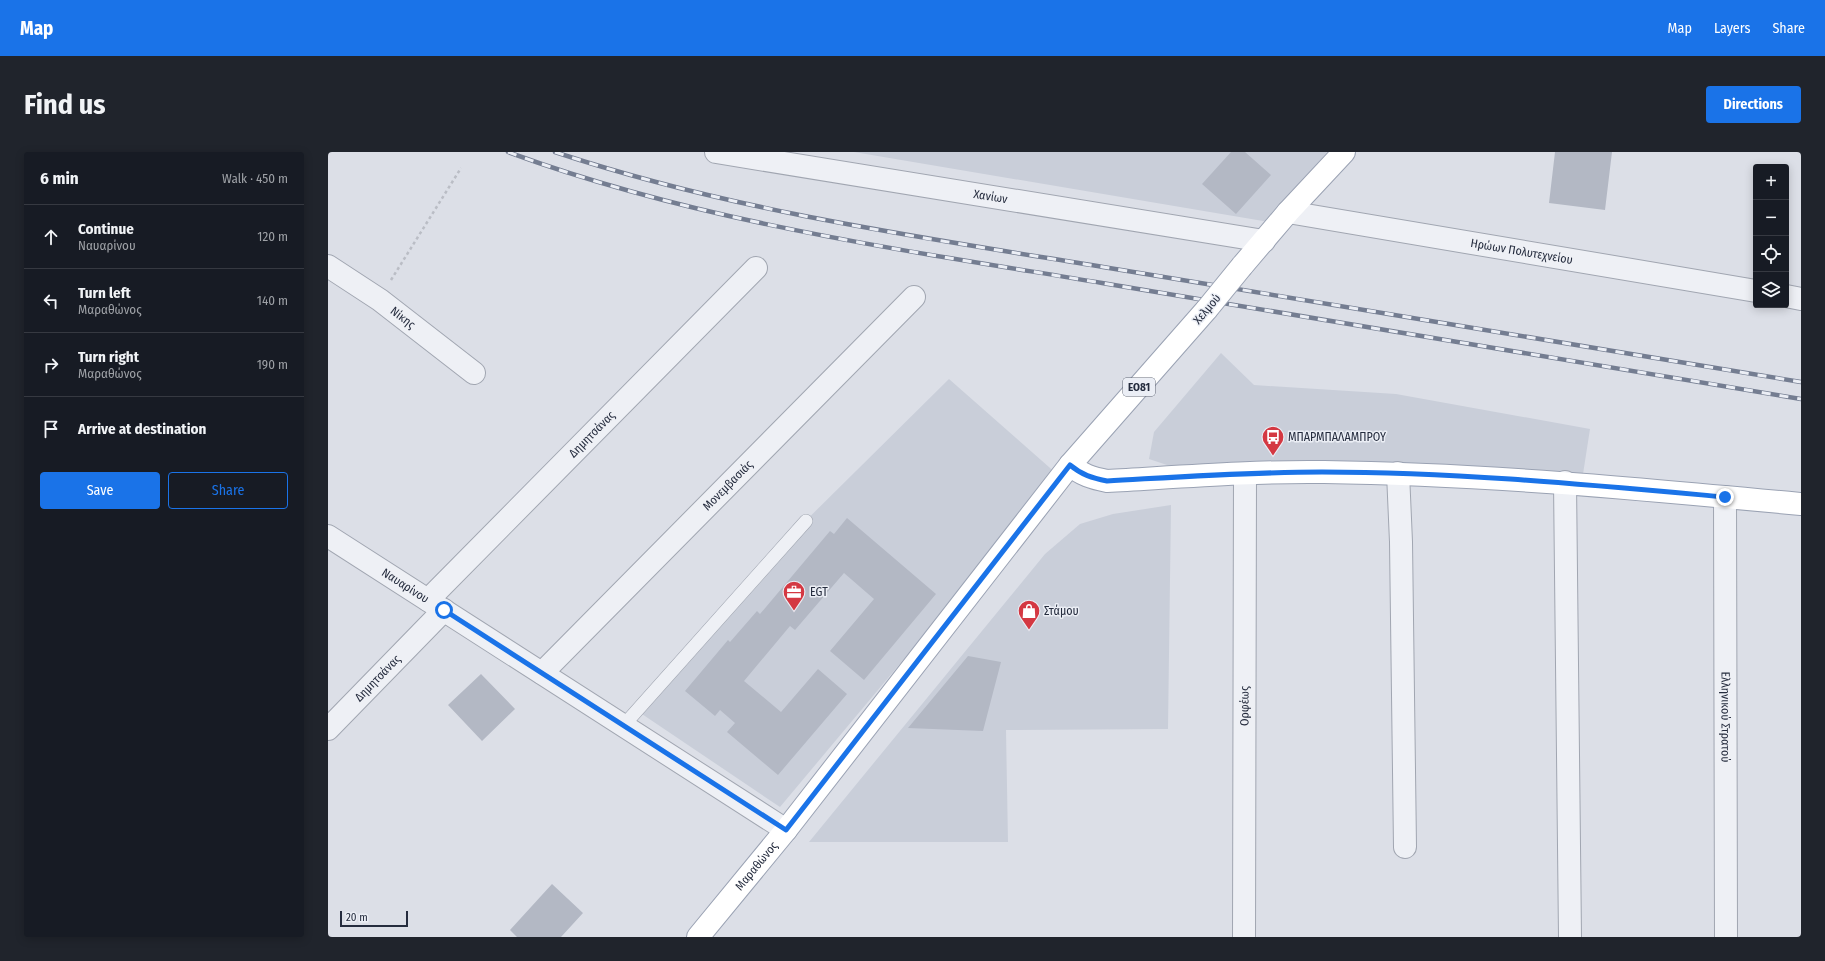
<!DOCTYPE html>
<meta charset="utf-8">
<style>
body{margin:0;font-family:"Fira Sans Condensed",sans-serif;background:#20242c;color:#f1f3f6}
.controls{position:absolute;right:12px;top:12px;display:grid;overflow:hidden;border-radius:4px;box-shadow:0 2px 10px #0003}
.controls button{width:36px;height:36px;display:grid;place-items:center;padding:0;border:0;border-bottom:1px solid #363941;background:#171b24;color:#f1f3f6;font:20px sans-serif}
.scale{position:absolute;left:12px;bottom:10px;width:68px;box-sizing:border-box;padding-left:4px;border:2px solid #252c3e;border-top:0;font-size:11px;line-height:14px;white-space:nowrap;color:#252c3e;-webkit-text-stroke:3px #ebeef5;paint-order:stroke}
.stop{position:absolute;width:12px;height:12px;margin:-9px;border:3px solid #1a73e8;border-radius:50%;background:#fff}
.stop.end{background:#1a73e8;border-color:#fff;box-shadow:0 1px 4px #0008}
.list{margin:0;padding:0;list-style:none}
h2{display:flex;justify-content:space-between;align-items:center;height:52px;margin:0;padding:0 16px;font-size:17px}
h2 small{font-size:13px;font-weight:400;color:#9ea1a6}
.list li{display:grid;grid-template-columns:26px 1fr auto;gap:12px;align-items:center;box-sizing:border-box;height:64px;padding:0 16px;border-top:1px solid #363941}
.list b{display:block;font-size:15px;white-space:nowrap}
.list p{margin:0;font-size:13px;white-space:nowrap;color:#9ea1a6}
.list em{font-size:13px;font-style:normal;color:#9ea1a6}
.actions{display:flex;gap:8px;padding:12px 16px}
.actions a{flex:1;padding:9px 0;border:1px solid #1a73e8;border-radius:4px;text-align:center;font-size:14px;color:#1a73e8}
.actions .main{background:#1a73e8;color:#fff}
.icon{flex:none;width:22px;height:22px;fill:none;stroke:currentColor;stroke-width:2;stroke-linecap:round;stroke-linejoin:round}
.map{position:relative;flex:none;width:1473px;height:785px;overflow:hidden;border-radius:4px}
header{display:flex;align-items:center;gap:24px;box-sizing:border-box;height:56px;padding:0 20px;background:#1a73e8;color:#fff}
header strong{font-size:19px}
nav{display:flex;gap:22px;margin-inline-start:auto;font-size:14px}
.intro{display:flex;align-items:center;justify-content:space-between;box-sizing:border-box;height:96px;padding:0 24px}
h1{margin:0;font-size:28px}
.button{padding:10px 18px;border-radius:4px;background:#1a73e8;color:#fff;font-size:14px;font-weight:700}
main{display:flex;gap:24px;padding:0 24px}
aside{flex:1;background:#171b24;border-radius:4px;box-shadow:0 2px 10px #0003}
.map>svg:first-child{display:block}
.built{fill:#c9ced9}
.building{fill:#b3b8c4}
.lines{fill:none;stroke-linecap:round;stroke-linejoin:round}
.service-casing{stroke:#a1a6b1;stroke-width:14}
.minor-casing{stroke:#a1a6b1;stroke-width:24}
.tertiary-casing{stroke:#a1a6b1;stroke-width:24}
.primary-casing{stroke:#9aa2b3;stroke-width:24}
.path{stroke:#babdc5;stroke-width:2.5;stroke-dasharray:3 3;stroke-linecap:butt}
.service{stroke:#eef0f5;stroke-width:13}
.minor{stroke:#eef0f5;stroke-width:22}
.tertiary{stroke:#eef0f5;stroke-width:22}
.primary{stroke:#fff;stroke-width:22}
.rail-casing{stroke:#747d91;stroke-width:4.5}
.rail{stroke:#ebeef5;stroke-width:3;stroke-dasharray:9;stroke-linecap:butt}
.primary-bridge-casing{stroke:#9aa2b3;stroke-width:24;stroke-linecap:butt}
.primary-bridge{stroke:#fff;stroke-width:22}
.route{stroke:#1a73e8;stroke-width:5}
.labels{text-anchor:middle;stroke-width:3;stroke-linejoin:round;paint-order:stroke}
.shield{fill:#ebeef5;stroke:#606675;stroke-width:1}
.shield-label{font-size:11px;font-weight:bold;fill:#252c3e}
.street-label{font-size:12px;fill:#252c3e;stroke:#ebeef5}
.poi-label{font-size:12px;fill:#252c3e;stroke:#ebeef5;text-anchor:start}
</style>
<header>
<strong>Map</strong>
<nav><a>Map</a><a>Layers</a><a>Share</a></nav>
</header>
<div class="intro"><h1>Find us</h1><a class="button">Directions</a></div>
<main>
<aside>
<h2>6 min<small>Walk · 450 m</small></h2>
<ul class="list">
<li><svg class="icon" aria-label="ahead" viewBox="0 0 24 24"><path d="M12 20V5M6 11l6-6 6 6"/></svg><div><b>Continue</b><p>Ναυαρίνου</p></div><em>120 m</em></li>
<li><svg class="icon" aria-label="left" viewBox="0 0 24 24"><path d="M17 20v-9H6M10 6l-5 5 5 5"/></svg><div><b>Turn left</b><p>Μαραθώνος</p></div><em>140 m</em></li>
<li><svg class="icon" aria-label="right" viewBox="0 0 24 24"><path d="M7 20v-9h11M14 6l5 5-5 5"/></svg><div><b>Turn right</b><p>Μαραθώνος</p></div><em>190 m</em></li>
<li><svg class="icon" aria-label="arrive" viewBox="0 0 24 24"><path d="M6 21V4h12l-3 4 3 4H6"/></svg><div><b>Arrive at destination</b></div></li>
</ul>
<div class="actions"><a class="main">Save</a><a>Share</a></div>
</aside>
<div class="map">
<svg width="1473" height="785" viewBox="0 0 1473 785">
<rect width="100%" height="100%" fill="#dcdfe7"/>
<path class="built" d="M526 0H999L941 70Z
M893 201 926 233 1068 242 1262 277 1255 322 1036 313 851 317 821 307 826 280Z
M621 227 730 323 452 655 308 558 435 411Z
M843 353 840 577 678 578 680 690H481L717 402 752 372 785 362Z"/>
<path class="building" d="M903 0H917L943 23 908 62 874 32Z
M1227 0H1284L1277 58 1221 51Z
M519 366 608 442 536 528 502 499 546 447 516 421 467 478 462 474 416 529 453 560 490 517 519 542 450 623 399 580 407 571 392 558 387 564 357 539 400 488 402 490 429 459 432 462 502 379 506 382Z
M640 504 673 510 655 579 580 576Z
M153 522 187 557 154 589 120 553Z
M224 732 255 761 233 785H189L182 778Z"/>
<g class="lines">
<g class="service-casing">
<path id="service" d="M296 573 478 369"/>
</g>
<g class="minor-casing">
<g id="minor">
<path id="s1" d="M388 0 936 89"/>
<path id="s2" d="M0 114 52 148 146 221"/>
<path d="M1070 321 1073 390 1077 695"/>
<path d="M1237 330 1242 785"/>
<path id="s3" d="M1397 345 1398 785"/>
<path id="s4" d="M0 384 458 678"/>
<path id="s5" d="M100 448 428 116"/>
<path id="s6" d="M214 521 586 145"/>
<path id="s7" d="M0 577 116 458"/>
<path id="s8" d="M916 785 917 322"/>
</g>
</g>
<g class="tertiary-casing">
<g id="tertiary">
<path id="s9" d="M960 60 1428 139"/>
<path d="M1458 144 1473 147"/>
</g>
</g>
<g class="primary-casing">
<g id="primary">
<path d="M914 114 960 60 1016 0"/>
<path d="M742 313C754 323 764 326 779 329 851 325 924 319 996 320 1155 322 1314 337 1473 352"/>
<path id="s10" d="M370 785 458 678 742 313 879 157"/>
</g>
</g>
<path class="path" d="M63 128 133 16"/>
<use href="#service" class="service"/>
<use href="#minor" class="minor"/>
<use href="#tertiary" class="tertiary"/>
<use href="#primary" class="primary"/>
<g class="rail-casing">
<path id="rail" d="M180 0C370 70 575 98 774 131 1007 170 1240 208 1473 247
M227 0C405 59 591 85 775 115 1008 153 1240 192 1473 230"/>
</g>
<use href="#rail" class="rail"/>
<g class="primary-bridge-casing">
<path id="primary-bridge" d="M879 157 914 114"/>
</g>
<use href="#primary-bridge" class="primary-bridge"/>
</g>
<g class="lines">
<path class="route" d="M116 458 458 678 742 313C754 323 764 326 779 329 851 325 922 320 994 320 1128 320 1263 333 1397 345"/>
</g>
<defs>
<g id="bus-pin" transform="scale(1.15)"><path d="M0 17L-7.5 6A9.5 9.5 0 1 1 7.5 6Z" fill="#d43842" stroke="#ebeef5"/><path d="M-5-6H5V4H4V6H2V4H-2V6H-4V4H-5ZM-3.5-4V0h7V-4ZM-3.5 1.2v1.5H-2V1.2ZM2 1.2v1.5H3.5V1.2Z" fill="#fff"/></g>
<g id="office-pin" transform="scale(1.15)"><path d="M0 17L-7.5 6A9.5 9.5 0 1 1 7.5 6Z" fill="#d43842" stroke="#ebeef5"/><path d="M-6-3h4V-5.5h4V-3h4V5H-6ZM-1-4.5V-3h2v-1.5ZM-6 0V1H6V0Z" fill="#fff"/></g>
<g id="shop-pin" transform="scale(1.15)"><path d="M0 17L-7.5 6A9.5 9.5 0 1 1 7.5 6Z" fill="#d43842" stroke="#ebeef5"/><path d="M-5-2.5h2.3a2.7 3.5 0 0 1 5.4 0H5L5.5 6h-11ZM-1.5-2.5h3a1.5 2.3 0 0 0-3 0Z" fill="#fff"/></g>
</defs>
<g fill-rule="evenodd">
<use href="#bus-pin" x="945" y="285"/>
<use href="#office-pin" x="466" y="440"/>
<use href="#shop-pin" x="701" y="459"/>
</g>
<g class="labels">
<rect class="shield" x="795" y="226" width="32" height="18" rx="3"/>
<g class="shield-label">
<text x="811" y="239">ΕΟ81</text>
</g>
<g class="street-label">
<text dy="4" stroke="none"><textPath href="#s1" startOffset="278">Χανίων</textPath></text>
<text dy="4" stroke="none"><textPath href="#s9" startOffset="237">Ηρώων Πολυτεχνείου</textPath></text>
<text transform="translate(879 157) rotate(-50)" y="4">Χελμού</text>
<text dy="4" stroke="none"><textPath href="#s2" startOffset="91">Νίκης</textPath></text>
<text dy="4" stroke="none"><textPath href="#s5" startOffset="233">Δημητσάνας</textPath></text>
<text dy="4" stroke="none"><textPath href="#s6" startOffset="264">Μονεμβασιάς</textPath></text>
<text dy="4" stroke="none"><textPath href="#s4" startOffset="92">Ναυαρίνου</textPath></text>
<text dy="4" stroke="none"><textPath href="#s7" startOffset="71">Δημητσάνας</textPath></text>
<text dy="4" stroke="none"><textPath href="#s8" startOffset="231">Ορφέως</textPath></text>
<text dy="4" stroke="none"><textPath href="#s3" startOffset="220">Ελληνικού Στρατού</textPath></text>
<text dy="4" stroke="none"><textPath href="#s10" startOffset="92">Μαραθώνος</textPath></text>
</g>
<g class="poi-label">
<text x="960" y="289">ΜΠΑΡΜΠΑΛΑΜΠΡΟΥ</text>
<text x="482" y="444">EGT</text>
<text x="716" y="463">Στάμου</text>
</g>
</g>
</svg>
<div class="controls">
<button>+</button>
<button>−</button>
<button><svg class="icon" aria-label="locate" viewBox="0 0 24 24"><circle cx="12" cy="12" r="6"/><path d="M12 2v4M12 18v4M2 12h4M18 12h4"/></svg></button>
<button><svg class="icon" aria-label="layers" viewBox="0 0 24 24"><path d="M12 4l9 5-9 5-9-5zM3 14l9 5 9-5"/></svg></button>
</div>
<div class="scale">20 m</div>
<div class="stop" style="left:116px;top:458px"></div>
<div class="stop end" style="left:1397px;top:345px"></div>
</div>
</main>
